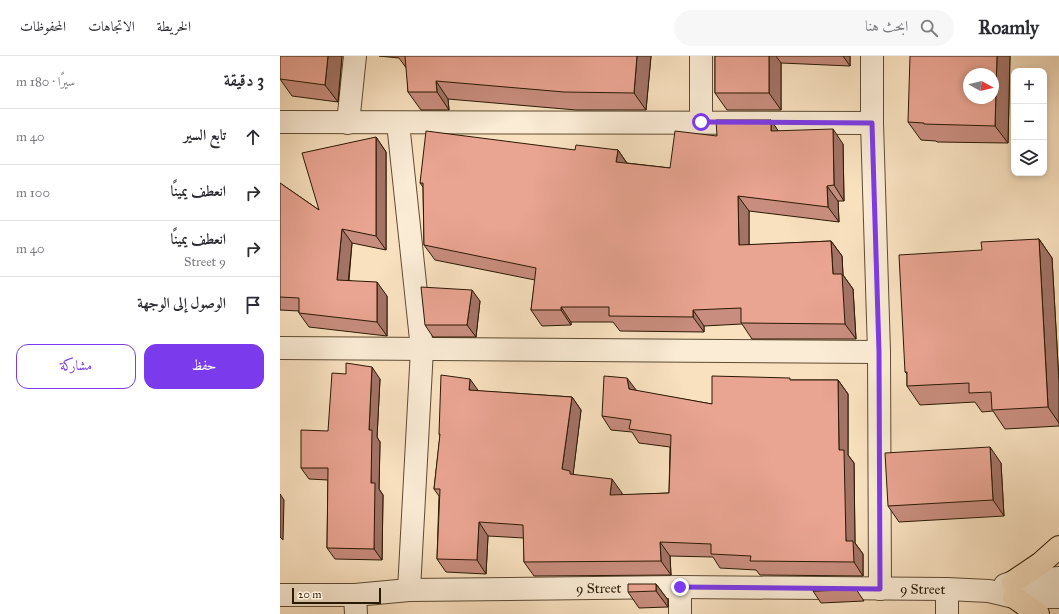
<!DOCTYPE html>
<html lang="ar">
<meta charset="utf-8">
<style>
body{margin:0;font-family:"IM FELL Great Primer",Amiri,serif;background:#f7f7f7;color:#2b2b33;direction:rtl}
.controls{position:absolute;right:12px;top:12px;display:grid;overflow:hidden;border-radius:8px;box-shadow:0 2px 6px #0003}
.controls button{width:36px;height:36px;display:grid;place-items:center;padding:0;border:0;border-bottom:1px solid #e1e1e2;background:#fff;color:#2b2b33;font:20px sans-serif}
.compass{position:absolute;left:683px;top:12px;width:36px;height:36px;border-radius:50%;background:#fff;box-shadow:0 2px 6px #0003;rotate:98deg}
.scale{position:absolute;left:12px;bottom:10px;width:89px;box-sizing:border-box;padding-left:4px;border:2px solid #2a1903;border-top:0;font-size:11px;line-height:14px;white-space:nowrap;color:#2a1903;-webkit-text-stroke:3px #fbecd6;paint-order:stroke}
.stop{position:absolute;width:12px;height:12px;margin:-9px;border:3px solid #7c3aed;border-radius:50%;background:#fff}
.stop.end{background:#7c3aed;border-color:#fff;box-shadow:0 1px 4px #0008}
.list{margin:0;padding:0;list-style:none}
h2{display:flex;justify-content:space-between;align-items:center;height:52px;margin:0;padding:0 16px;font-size:17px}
h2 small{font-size:13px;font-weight:400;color:#7c7c81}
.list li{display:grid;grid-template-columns:26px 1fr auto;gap:12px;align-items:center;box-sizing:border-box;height:56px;padding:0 16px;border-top:1px solid #e1e1e2}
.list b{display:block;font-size:15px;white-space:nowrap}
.list p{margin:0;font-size:13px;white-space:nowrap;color:#7c7c81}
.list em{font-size:13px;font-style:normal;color:#7c7c81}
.actions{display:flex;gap:8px;padding:12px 16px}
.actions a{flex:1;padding:9px 0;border:1px solid #7c3aed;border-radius:12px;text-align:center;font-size:14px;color:#7c3aed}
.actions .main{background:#7c3aed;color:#fff}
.icon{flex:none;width:22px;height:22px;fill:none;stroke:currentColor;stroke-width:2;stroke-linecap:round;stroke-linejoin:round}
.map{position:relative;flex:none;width:779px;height:558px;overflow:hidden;direction:ltr}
header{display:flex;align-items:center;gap:24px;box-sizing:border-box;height:56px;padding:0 20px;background:#fff;border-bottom:1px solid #e1e1e2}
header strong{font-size:19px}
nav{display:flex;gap:22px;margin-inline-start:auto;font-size:14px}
.search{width:280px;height:36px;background:#f7f7f7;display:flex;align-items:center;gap:10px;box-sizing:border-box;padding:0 14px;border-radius:22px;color:#7c7c81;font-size:15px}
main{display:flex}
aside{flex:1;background:#fff}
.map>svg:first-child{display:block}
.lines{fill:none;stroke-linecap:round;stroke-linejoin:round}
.street-casing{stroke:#5e4b32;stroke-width:24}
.highway-casing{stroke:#2a1903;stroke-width:24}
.street{stroke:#fbecd6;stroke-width:22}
.highway{stroke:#f9e1c0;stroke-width:22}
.wall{fill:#c88d7e;stroke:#2a1903}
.shaded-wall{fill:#a37366;stroke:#2a1903}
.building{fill:#e9a492;stroke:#2a1903;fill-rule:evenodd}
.route{stroke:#7c3aed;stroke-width:5}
.labels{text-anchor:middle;stroke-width:3;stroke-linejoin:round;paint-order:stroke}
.street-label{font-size:14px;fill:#2a1903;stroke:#fbecd6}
</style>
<header>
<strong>Roamly</strong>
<div class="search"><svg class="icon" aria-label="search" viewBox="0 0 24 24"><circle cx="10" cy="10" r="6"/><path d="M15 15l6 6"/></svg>ابحث هنا</div>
<nav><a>الخريطة</a><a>الاتجاهات</a><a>المحفوظات</a></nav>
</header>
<main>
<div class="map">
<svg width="779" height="558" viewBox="0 0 779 558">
<rect width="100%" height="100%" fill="#f9e1c0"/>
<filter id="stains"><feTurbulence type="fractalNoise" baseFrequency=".005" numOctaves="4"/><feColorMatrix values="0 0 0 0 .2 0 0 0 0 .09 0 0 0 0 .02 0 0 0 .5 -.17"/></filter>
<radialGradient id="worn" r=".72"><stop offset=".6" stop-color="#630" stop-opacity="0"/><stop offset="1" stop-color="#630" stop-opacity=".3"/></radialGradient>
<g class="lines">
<g class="street-casing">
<g id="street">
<path d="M421 0V66"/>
<path d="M592 0V67L599 296 600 533"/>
<path d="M0 66 592 67"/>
<path d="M68 67 75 0"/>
<path d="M118 67 142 293 129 534"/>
<path d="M0 292 599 296"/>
<path d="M725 529 733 526 779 522"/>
<path d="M400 531V558"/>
<path id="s1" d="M0 539H75L129 534 400 531 667 533 709 535 734 541H779"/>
<path d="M75 539 76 558"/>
<path d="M667 558V533"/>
</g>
</g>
<g class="highway-casing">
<path id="highway" d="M733 526 761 507 779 491
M734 541 758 558"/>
</g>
<use href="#street" class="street"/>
<use href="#highway" class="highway"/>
</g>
<path class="wall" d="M62 0 58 46 12 40 0 23Z
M99 0H371L366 54H296L168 43 169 54H141L128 36 127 13 119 2Z
M435 0H570V10L501 7V54H447L435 37Z
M730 0 728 87 657 86 656 85 641 84 628 66Z
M491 64 498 75 563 88 564 145H558L559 166 469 155V189L551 185 562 200 563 219 573 233 576 283H472L462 268 424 270V276L340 275 333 266H291V269L262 270 251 254 255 224 155 204 144 189 143 131 140 127 295 94H338L347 107 390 112 437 80Z
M96 81 106 96V194L72 187 69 224 107 240V280L29 271 19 257V255L0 254V127L39 154Z
M759 183 772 202 779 326V370L725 373 713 355 702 356 695 346 640 349 627 330V318L625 316 702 194Z
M200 245 196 281H153L145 269Z
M100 323 97 381 100 386 99 433 103 439 102 504 55 503 47 492 48 424 29 423 21 412 48 375Z
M512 324H558L568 338V399L574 407 575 487 583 498V520L480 519 476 514 440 512 433 501 390 500 391 519 254 520 244 506V482L208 480 206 518 166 516 157 503 159 440 154 433 160 380 159 378 199 335 292 341 301 354 293 418 342 437V439L389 437 390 391 359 387 352 376 331 374 322 360 356 335 432 348Z
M721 407 724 460 619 466 608 450Z
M376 528 388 544V551L359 552 348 536Z
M576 533 584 545 541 547 533 535Z"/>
<path class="shaded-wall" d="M48 0H62L58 46 45 29Z
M357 0H371L366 54 354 37Z
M489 0H496L501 7V54L489 37Z
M563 0H570V10Z
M717 0H730L728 87 715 70Z
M156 25 168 43 169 54 157 36Z
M491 64 501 79 491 75Z
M553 73 563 88 564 145 554 129Z
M96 81 106 96V194L96 180Z
M338 94 348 109 336 106Z
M547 130 558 145 559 166 548 151Z
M458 140 469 155V205L459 189Z
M62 173 72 187 67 238 57 224Z
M759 183 772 202 779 326V367L768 351Z
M551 185 562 200 563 219 573 233 576 283 565 268 553 218Z
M97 226 107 240V280L97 266Z
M192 234 200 245 196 281 187 269Z
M281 251 291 266V269L281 254Z
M413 254 424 270V276L413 261Z
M92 311 100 323 97 381 100 386 99 433 103 439 102 504 94 493 89 374Z
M347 322 357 335 349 333Z
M190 323 200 337 189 334Z
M558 324 568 338V399L574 407 575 487 583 498V520L574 506 566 485 559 394Z
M292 341 301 354 293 419 300 428 282 413Z
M710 391 721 407 724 460 713 444Z
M332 423 342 437 340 453 330 439Z
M0 438 4 444 3 484 0 481Z
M199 466 208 480 206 518 197 504Z
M380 486 390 500 391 519 381 505Z
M376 528 388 544V551L376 535Z"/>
<path class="building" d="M0 0H48L45 29 0 23Z
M125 0H357L354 37 284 36 156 25 157 36H128Z
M435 0H489V37H435Z
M630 0H717L715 70 644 68V67L628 66ZM689 18H713V42H689Z
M436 64H491V75L553 73 554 129 547 130 548 151 458 140 459 189 551 185 553 218H562L565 268 461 267V252L413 254V261L329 260V251H281V254H251L256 212 144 189 143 127H140L146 75 295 94 296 89 338 94 336 106 390 112 395 75 437 80Z
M96 81V180L62 173 57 224 97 226V266L19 257V242L0 241V127L39 154 22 97Z
M759 183 768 351 712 354 711 336 689 337V327L627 330V316H625L619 199 702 194 701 186Z
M141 231 192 234 187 269H145Z
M66 307 92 311 89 374H92L91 427H95L94 493 47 492 48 412H21V374L48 375 52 317 66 318Z
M161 319 190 323 189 334 292 341 282 413 290 415V418L332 423 330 439 389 437 391 379 349 373 351 364 322 360 324 320 347 322 349 333 432 348V320L510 322V324H558L559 394H564L566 485H573L574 506 470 505 471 500 431 498V488L380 486 381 505 244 506 243 469 199 466 197 504 157 503 160 433H154L160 378H159Z
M710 391 713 444 608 450 605 397Z
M348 528H376V535L348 536Z
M533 533H576V534L533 535Z"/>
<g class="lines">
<path class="route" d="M400 531 600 533 599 296 592 67 421 66"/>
</g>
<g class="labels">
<g class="street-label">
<text dy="5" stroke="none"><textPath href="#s1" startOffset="319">9 Street</textPath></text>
<text dy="5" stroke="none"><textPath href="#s1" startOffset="643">9 Street</textPath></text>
</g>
</g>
<rect width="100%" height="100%" filter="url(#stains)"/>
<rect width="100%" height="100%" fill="url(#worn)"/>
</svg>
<div class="controls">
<button>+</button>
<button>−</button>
<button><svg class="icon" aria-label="layers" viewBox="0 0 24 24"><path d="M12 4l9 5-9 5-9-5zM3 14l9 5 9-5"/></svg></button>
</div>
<svg class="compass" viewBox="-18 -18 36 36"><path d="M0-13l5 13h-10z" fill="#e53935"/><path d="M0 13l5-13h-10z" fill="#7c7c81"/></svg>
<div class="scale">20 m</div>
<div class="stop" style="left:421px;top:66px"></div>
<div class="stop end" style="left:400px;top:531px"></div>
</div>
<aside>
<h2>3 دقيقة<small>سيرًا · 180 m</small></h2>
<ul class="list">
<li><svg class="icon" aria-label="ahead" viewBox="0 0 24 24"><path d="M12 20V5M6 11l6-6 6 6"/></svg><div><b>تابع السير</b></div><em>40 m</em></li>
<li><svg class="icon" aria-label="right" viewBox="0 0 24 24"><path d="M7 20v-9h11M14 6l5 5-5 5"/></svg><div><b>انعطف يمينًا</b></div><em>100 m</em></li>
<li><svg class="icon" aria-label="right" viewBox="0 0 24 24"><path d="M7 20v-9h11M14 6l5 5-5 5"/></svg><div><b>انعطف يمينًا</b><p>9 Street</p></div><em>40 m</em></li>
<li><svg class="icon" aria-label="arrive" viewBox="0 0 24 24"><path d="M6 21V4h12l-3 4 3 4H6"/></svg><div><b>الوصول إلى الوجهة</b></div></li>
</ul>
<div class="actions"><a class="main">حفظ</a><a>مشاركة</a></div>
</aside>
</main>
